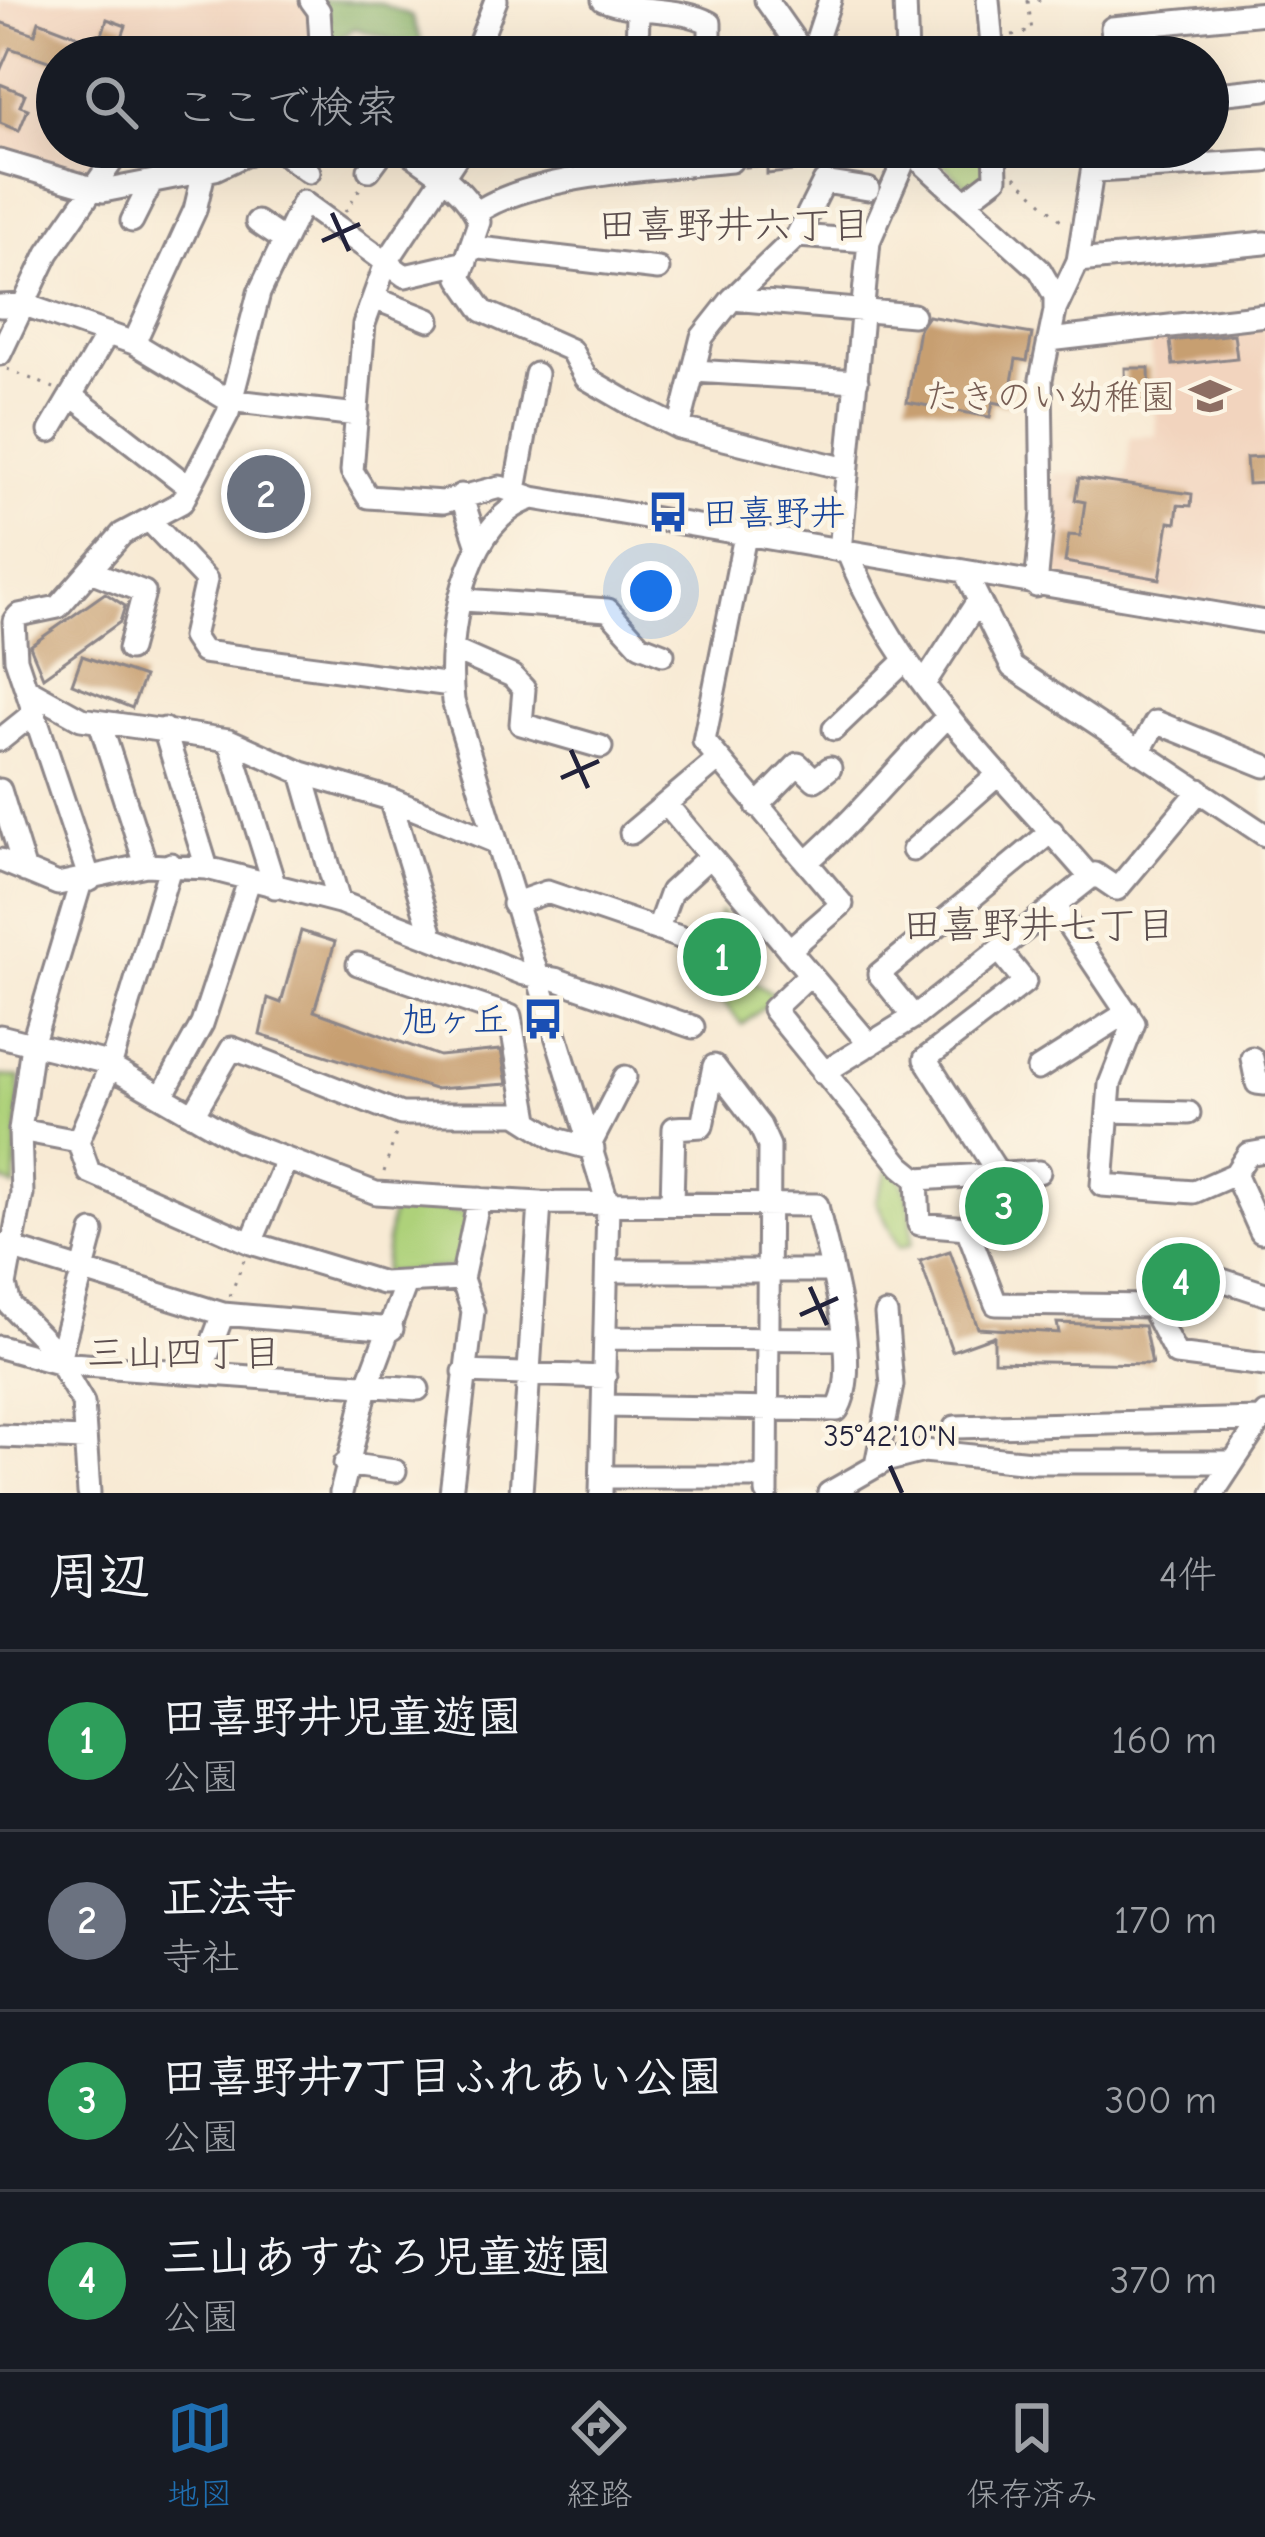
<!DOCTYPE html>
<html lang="ja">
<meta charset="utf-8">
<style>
body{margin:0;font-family:"Comic Neue","Klee One",sans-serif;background:#242831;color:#f1f3f6}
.you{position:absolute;left:651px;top:591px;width:42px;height:42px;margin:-30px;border:9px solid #fff;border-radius:50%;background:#1a73e8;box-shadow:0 0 0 18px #1a73e833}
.badge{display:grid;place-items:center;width:78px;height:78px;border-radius:50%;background:#1f6fb2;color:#fff;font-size:39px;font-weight:700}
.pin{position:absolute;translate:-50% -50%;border:6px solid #fff;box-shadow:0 3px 12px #0006}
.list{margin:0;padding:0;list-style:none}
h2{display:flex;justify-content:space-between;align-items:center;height:156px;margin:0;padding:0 48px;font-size:51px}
h2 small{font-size:39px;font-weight:400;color:#9ea1a6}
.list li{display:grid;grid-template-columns:78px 1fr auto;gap:36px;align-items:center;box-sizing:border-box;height:180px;padding:0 48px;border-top:3px solid #363941}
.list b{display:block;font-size:45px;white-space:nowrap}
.list p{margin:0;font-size:39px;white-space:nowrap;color:#9ea1a6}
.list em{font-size:39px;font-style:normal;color:#9ea1a6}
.icon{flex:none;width:66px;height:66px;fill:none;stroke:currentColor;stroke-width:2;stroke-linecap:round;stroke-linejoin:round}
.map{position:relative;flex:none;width:1265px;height:1493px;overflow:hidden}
.search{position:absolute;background:#171b24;box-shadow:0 12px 48px #0002;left:36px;right:36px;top:36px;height:132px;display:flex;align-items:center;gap:30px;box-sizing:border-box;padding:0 42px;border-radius:66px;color:#9ea1a6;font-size:45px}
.sheet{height:876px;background:#171b24}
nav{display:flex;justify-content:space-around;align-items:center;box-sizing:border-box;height:168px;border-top:3px solid #363941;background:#171b24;font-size:33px;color:#9ea1a6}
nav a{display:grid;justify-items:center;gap:6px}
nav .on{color:#1f6fb2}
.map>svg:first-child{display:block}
.built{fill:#f2d4be}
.green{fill:#aed17a;stroke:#687a5a;stroke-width:3}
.forest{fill:#8ab36a;stroke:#566a52;stroke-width:3}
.building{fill:#c79f71}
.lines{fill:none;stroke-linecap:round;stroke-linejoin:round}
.minor-casing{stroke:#8d8688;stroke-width:27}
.path{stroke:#8d8688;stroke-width:3;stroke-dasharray:3 9;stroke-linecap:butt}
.minor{stroke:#fff;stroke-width:21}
.ticks{fill:none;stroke:#22223b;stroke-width:4.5}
.labels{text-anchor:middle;stroke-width:9;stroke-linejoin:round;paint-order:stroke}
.education-label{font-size:36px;fill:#785e54;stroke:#fcf5e5;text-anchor:end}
.transit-label{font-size:36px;fill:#164399;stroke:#fcf5e5;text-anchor:start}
.neighbourhood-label{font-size:39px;fill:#5c4e4e;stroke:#fcf5e5}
.ticks-label{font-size:30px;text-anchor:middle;fill:#22223b;stroke:#fcf5e5;stroke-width:9;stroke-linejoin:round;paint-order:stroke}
</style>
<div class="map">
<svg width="1265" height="1493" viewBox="0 0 1265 1493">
<rect width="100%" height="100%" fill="#fcf5e5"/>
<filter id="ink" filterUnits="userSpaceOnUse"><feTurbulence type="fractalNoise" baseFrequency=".00833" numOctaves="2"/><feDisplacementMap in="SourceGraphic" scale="24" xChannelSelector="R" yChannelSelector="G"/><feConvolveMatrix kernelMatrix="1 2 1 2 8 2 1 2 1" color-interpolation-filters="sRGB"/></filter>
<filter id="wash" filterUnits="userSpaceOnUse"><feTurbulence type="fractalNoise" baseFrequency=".004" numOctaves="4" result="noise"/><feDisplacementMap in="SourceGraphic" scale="48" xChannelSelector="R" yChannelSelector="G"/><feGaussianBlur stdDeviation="2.7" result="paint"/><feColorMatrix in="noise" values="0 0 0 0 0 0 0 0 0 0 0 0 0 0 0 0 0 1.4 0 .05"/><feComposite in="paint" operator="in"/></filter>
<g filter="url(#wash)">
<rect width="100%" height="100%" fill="#f8ead4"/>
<path class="built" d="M0 0H286L311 4 317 44 284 57H57V147H115L80 180 0 152Z
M1265 319V610L1060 577 1046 559 1053 473 1127 477 1130 437 1156 436 1150 334Z"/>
<path class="green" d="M986 147V178L965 185 930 151Z
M720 912 732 923 738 972 777 997 742 1025 714 991 699 983Z
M0 1076 20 1077 15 1187 0 1179Z
M890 1164C912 1190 912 1211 912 1244L899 1248 876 1201Z
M392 1205 469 1213 457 1267 383 1273Z
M1154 1251 1212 1270 1200 1302 1183 1294 1165 1315 1156 1298Z"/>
<path class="forest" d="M320 0 380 3 412 17 425 50 354 28 340 39 348 57H328Z"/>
<g id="blocks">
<path class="building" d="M107 19 126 26 117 51 129 57H57V64L10 48 0 71V22L35 34 39 21 99 44Z
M0 84 25 94 20 106 28 109 19 131 0 123Z
M736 147H817L819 168 767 174V165L745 167 744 153Z
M928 316 1032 334 1027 361 1016 359 1008 405 993 402 990 417 907 402 919 329Z
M1234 334 1237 358 1173 365 1170 341Z
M1125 368H1149L1150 404H1126Z
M1265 457V483L1248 484 1246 458Z
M1079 478 1192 494 1191 506 1178 505 1176 523 1169 522 1160 579 1065 562 1069 535 1080 536 1085 502 1075 500Z
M105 593 125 606 120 622 43 677 30 646Z
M82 656 144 677 132 708 72 684Z
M301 931 335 942 314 1011 439 1056 501 1050 507 1084 434 1089 260 1035 268 998 281 1003Z
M950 1251 978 1328 1059 1333 1057 1323 1144 1326 1152 1364 994 1361V1336L952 1351 920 1261Z"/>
</g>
</g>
<g filter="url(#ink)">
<use href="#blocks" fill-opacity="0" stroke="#8d8688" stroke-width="3"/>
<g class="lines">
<g class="minor-casing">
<path id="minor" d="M311 0 319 11 322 57
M603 0C638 14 677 6 710 23V57
M766 0 806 57
M905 0 907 57
M988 0 993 57
M474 57 496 0
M637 57 638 11
M811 57 830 0
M1116 57 1112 28 1265 13
M1208 95 1265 89
M275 147 309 172
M401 147C428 166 468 189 479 222L460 278 483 311 571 350 586 378 631 404 679 428 847 469
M463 147 386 263 364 324 352 471 368 497 443 502 500 487 533 498
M905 147 1040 270 1055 296V311L1041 379 1043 513 1036 586
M0 161 103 191 215 169 262 147
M369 170 386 147
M1096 171 1265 161
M966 201 996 178 995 147
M476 213C531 174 663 168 731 161
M132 221 151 183
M257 222 282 239
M797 236 869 241
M471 247 658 269
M1078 261 1265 243
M374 298 429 320
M732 299 913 315
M0 306 25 305 134 343 228 400 357 415
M1055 310 1078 261 1096 147
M1049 340 1265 315
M134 343 195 210 204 172
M0 354 48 253 122 147
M694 371 857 381
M71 395 189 487
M679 428 702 337 732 299 797 236 824 182 868 189
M50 431 107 334
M515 490 536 374
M461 495 477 543
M149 520 206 580 193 637 203 652 451 685
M745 536 704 741 842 904 789 950
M840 551 869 241 910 147
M848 553C899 681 1003 775 1090 877
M90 571 144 592 129 649
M966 574 1012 667 1265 835
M464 600 608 610 640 645 663 654
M453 650 512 676 524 689 521 724 601 747
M924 684 976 604
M27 689 81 719 229 740 302 773 390 799 493 841
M100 723 146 865
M164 729 207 868
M834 729 906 660
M0 740 35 712
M229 740 275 887
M1139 752 1156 722 1265 766
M302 773 339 902
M0 790 25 871
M390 799 432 936
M666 804 870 1045
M757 806 798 764 815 780 830 768
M631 833 719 759
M913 850 999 774
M0 860 58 884 146 865 207 868 339 902 524 974 555 979 693 1027
M807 862C858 817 900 765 948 716
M171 864 110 1067 78 1141 89 1172 251 1243 383 1283 462 1279
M90 880 16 659 14 621 19 615 58 607 122 534 182 502 228 413 259 293 303 202 405 276 466 262
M81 882 32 1045 20 1130 22 1194 5 1285 10 1305 49 1345 83 1403 89 1493
M513 904 547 892 706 946
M1056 907 1134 1023 1110 1084 1102 1185 1194 1192 1235 1174
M658 928 671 892 710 856
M358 964 510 1016 528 1119
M810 974 773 1009 901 1166 917 1179 919 1224 967 1228 996 1304 1151 1306 1176 1354 1265 1365
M914 1017 879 974 1052 831
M0 1036 100 1061 239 1141 376 1193 540 1203 817 1205C827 1255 864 1368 837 1410L604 1406
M1252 1058 1257 1083 1265 1084
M1038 1069 1128 1012
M823 1073 914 1017 1095 874 1117 889 1200 790
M162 1096 202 1024 249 881
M1108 1111 1189 1113
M193 1115 232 1048 401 1114H517L556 1139 593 1149
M20 1130 78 1141
M591 1143 625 1077
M998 1173 925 1059 1025 982 1000 951
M917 1179 1039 1172
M672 1202 674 1128 702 1126 714 1066 760 1126 769 1146 767 1493
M1261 1232 1235 1174 1248 1154 1265 1151
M251 1243 286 1160
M1 1245 223 1314 392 1329
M609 1271H830
M1213 1277 1265 1294
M607 1338 844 1339
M0 1347 58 1363 418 1389
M58 1363 93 1232
M201 1372 223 1314
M464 1372 605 1377
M955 1427 1261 1419
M1 1436 85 1439
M345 1464 395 1471
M876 1465 892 1385 886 1314
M601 1477H767
M341 1493 367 1387 406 1283
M451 1493 473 1311 462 1279 479 1199
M521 1493 540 1203
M601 1493 608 1204 453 701C446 637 463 520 533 498L1265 622
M829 1493 885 1461 924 1451 1031 1462H1228
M1213 1493 1265 1414"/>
</g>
<path class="path" d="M1012 35 1032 31 1028 1 1042 0
M943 154 977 158
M1015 176 1064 223
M345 212 362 185
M7 369 54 388
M384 1172 397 1130
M230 1296 244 1260"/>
<use href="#minor" class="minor"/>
</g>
</g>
<path class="ticks" d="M332 213 349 251M322 241 360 224M571 750 588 788M561 778 599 761M810 1287 827 1325M800 1315 838 1298M890 1466 902 1493"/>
<defs>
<g id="school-bare" transform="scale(3.24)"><path d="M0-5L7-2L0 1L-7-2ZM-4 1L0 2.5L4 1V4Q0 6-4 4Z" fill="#8d6e63" stroke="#fcf5e5" stroke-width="2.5" paint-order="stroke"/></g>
<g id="bus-bare" transform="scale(3.24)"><path d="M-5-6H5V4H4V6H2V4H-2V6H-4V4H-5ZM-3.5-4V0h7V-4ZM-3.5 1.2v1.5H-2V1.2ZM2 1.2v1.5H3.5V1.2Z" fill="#1a4fb4" stroke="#fcf5e5" stroke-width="2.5" paint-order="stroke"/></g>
</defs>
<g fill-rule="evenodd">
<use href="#school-bare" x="1210" y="396"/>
<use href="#bus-bare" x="668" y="512"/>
<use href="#bus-bare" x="543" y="1019"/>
</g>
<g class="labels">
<g class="education-label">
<text x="1176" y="409">たきのい幼稚園</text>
</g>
<g class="transit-label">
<text x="702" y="525">田喜野井</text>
<text x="509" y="1032" text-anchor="end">旭ヶ丘</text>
</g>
<g class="neighbourhood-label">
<text x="734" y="238">田喜野井六丁目</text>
<text x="1039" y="938">田喜野井七丁目</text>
<text x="184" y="1366">三山四丁目</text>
</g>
</g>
<g class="ticks-label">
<text x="890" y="1446">35°42'10"N</text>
</g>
</svg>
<div class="you"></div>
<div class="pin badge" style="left:722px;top:957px;background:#2e9e5b">1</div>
<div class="pin badge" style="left:266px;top:494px;background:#6b7280">2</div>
<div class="pin badge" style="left:1004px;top:1206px;background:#2e9e5b">3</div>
<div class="pin badge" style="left:1181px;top:1282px;background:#2e9e5b">4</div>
<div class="search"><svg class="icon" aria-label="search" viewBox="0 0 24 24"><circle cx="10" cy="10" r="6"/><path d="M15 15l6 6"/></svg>ここで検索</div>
</div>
<section class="sheet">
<h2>周辺<small>4件</small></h2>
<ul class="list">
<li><span class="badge" style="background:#2e9e5b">1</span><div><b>田喜野井児童遊園</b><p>公園</p></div><em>160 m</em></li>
<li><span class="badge" style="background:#6b7280">2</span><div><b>正法寺</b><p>寺社</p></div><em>170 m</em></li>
<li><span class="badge" style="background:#2e9e5b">3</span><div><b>田喜野井7丁目ふれあい公園</b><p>公園</p></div><em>300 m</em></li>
<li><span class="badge" style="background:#2e9e5b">4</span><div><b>三山あすなろ児童遊園</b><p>公園</p></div><em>370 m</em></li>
</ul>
</section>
<nav>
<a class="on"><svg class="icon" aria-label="map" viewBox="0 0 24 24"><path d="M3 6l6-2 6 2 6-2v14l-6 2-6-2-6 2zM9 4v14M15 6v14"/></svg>地図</a>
<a><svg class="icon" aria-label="directions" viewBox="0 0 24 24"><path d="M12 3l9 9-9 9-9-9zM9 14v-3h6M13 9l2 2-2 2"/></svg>経路</a>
<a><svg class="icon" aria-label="saved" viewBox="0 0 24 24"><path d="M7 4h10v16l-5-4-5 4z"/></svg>保存済み</a>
</nav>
